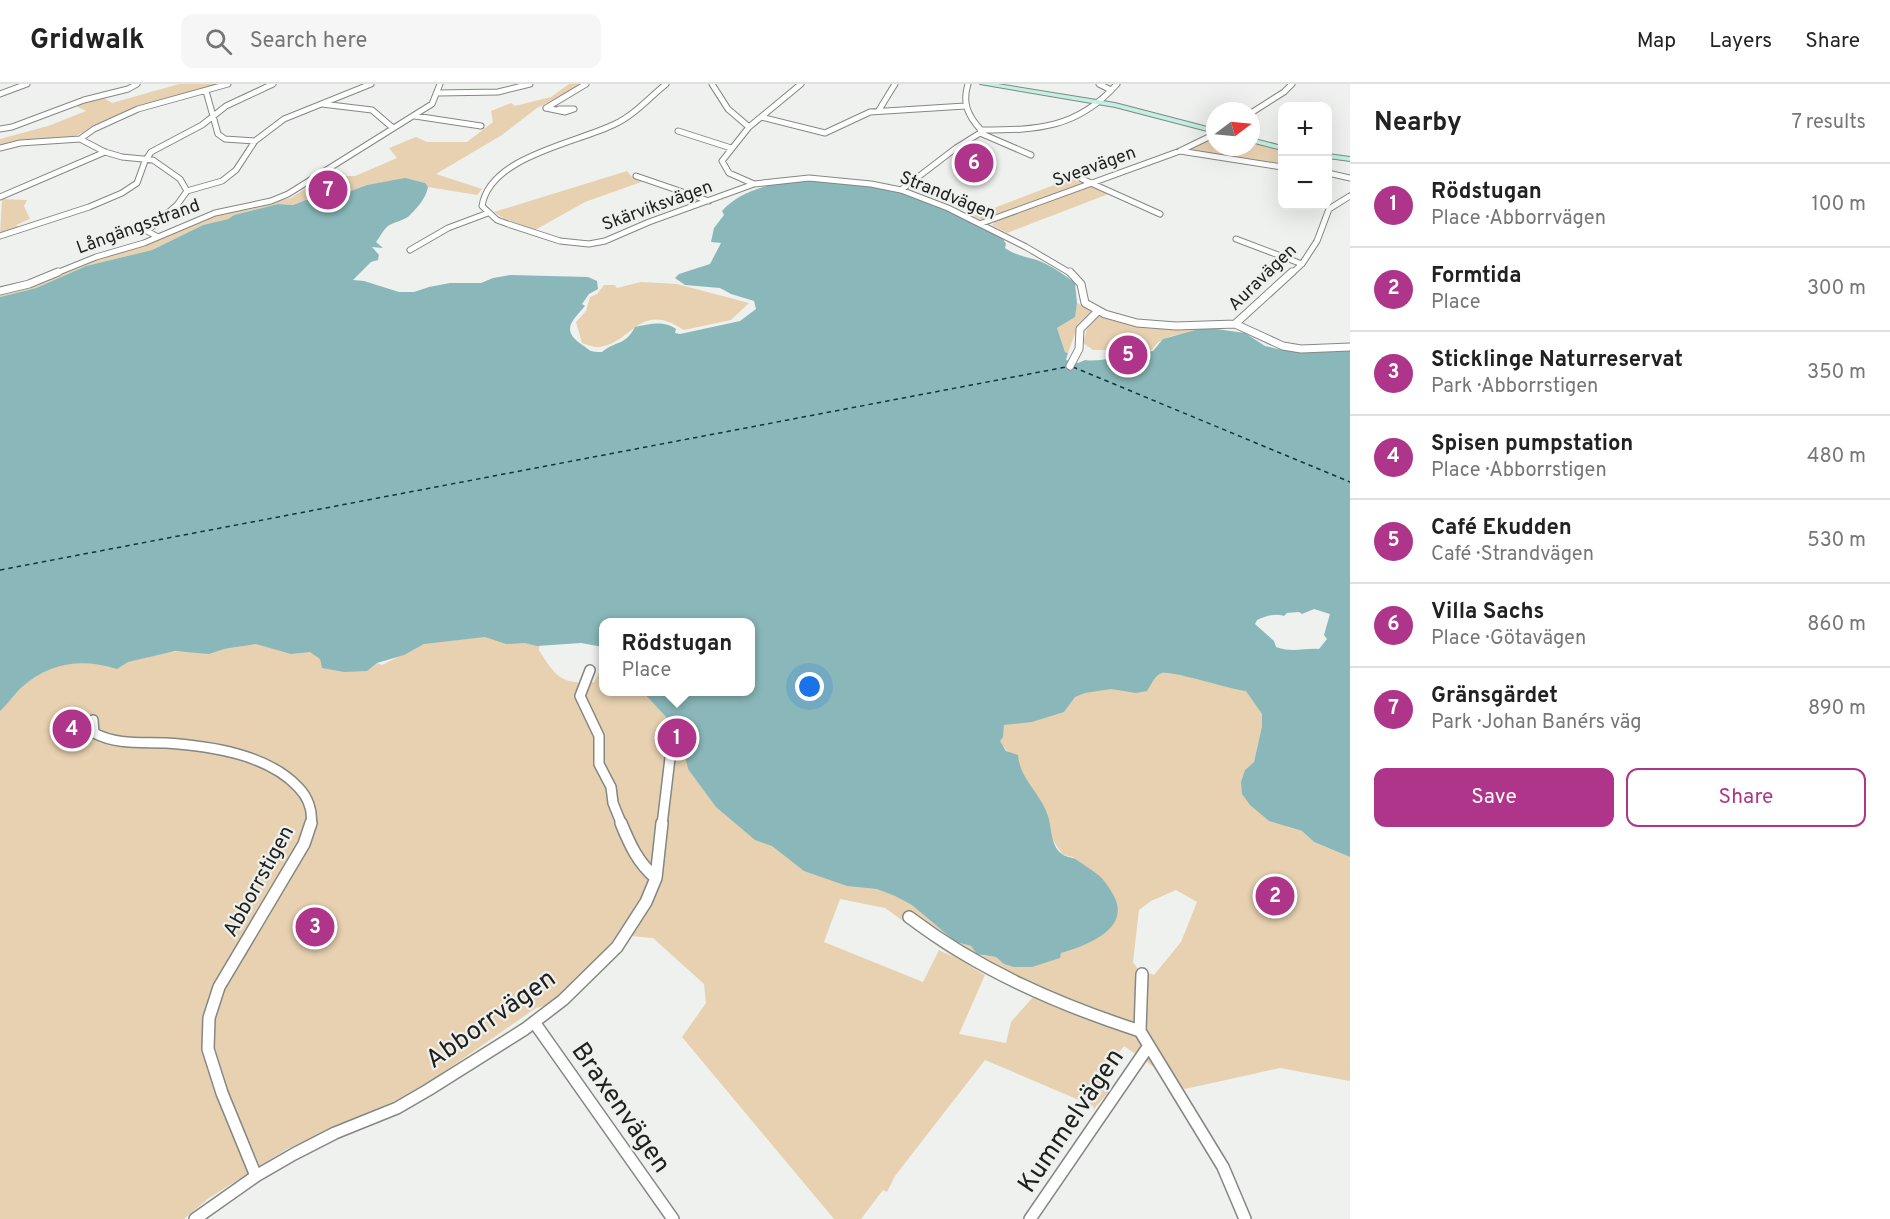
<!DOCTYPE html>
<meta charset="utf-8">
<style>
body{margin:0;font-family:Overpass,sans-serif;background:#f6f6f6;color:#222}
.controls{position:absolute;right:18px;top:18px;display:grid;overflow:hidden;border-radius:12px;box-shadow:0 6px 24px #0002}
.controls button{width:54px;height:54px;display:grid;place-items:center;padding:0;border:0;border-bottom:2px solid #e0e0e0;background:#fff;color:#222;font:30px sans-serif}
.compass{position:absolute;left:1206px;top:18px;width:54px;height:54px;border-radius:50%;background:#fff;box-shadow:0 6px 24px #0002;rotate:74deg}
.you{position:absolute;left:810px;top:603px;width:21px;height:21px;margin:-15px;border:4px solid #fff;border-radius:50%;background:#1a73e8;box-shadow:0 0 0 9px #1a73e833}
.badge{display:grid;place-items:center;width:39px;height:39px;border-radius:50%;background:#ae3589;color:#fff;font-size:20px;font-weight:700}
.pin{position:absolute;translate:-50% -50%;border:3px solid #fff;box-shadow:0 2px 6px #0006}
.popup{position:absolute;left:599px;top:534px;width:156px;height:78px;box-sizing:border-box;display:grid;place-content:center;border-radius:12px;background:#fff;filter:drop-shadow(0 2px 4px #0005);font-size:20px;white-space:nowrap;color:#767676}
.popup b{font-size:22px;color:#222}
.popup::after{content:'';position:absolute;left:50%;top:100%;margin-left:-12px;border:12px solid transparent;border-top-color:#fff}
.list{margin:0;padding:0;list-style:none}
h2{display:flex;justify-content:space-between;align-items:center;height:78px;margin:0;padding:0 24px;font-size:26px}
h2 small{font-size:20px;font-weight:400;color:#767676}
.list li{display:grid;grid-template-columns:39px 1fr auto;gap:18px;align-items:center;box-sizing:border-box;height:84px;padding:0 24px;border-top:2px solid #e0e0e0}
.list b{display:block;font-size:22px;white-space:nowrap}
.list p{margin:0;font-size:20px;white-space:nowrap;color:#767676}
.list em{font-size:20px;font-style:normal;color:#767676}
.actions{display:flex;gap:12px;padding:18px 24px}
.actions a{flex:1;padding:14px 0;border:2px solid #ae3589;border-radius:12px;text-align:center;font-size:21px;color:#ae3589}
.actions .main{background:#ae3589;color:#fff}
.icon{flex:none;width:33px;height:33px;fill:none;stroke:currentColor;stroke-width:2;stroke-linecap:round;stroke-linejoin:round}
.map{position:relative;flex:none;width:1350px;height:1135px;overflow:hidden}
header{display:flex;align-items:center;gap:36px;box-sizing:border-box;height:84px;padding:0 30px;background:#fff;border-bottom:2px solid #e0e0e0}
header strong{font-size:28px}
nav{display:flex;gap:33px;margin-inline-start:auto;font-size:21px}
.search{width:420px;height:54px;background:#f6f6f6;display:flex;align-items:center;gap:15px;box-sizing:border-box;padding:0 21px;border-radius:12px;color:#767676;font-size:22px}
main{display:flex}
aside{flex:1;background:#fff}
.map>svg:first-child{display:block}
.green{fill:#e7d1b1;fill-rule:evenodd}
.water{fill:#8ab8ba;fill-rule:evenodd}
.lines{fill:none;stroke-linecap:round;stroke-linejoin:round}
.ferry{stroke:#0c393c;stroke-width:1.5;stroke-dasharray:4.5 4;stroke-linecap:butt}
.building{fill:#c8c8a3}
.street-far3-casing{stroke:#848784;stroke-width:7}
.street-far2-casing{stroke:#848784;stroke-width:9}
.street-far1-casing{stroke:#848784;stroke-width:12}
.street-casing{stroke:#848784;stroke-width:14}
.secondary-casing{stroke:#848784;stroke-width:2}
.street-far3{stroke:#fff;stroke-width:5}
.street-far2{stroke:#fff;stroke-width:7}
.street-far1{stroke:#fff;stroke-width:9}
.street{stroke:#fff;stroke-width:11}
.secondary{fill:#c0f1e3;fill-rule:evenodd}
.labels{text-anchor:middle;stroke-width:4.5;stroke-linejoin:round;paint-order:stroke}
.far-street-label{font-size:18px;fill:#1f201e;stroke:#eef1ed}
.street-label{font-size:21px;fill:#1f201e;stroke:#eef1ed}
.near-street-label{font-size:26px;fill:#1f201e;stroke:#eef1ed}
</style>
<header>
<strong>Gridwalk</strong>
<div class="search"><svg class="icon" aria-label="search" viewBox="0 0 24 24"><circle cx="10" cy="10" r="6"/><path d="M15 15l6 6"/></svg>Search here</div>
<nav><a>Map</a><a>Layers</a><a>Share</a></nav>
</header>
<main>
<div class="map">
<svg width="1350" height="1135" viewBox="0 0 1350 1135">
<rect width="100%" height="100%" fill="#eef1ed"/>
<path class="green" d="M179 0H221L142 22 73 53 0 63V55L48 42 86 27 74 21 102 13 112 19Z
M569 0H584L537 24 502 51 436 90 482 105 477 111 428 103 421 98 394 97 367 101 348 108H327L293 121 278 120 234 131 228 135 203 141 152 166 86 182 36 204 0 213V208L106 172 149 160 216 130 291 114 306 104 315 101 325 92H355L397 74 389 64 416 53 427 58H467L493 38 491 27 511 19 515 22 551 13Z
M1215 54V63H1251V58L1282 65V81L1191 67V64Z
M627 87 632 93 644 97 585 118 535 146 505 135 494 128Z
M1075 93 1088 100 990 135 982 136 973 132Z
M1093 101 1111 109 1007 149 992 141 996 137Z
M2 115 27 116 24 122 30 135 16 141 19 143 0 150Z
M641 198 677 200 749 219 731 236 684 246C640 217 635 256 600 263 595 264 588 261 582 259L576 238 586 227 590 213 597 210 604 201H615L617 204Z
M1077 219 1092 227 1079 239 1068 269 1065 268 1057 244 1074 233Z
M1100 230 1181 244 1199 245C1190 251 1177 249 1166 254 1148 262 1160 269 1132 270L1130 266H1093L1083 259 1087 245Z
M484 551 540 559 539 566C555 592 561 601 594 598L603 581 604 608H651L890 807 915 821 956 858 971 862 981 871 996 873 1061 869 1107 845 1073 773 1063 771 1050 752 1042 720 1022 690 1019 681 999 657 1003 651 1004 640 1073 612 1154 584 1246 603 1262 630V642L1254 678 1245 686 1288 743 1302 747 1314 758 1350 773V997L1280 984 1185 1005 1124 962 1099 994 1110 1006 1094 1025 1093 1022 985 976 895 1092 887 1108 883 1106 861 1135H834L682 953 706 919 704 900 653 854 631 852 624 846 621 855C601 876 566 920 536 924L435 994 399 1015 287 1065 209 1114 184 1135H0V624L29 596 36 593 37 588 69 575 128 577 141 570 233 564 251 559 311 567 323 575 320 578 328 582H373L377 579 382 581 428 558ZM1176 806 1197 818 1181 858 1154 891 1138 885 1133 878 1139 826 1151 817ZM840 815 885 824 953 873 939 866 923 898 824 858ZM966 880 1034 912 1011 938 1006 959 959 950 985 891Z"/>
<path class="water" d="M405 94 425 99 428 103C426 114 418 123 410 131 406 136 394 138 388 142 383 146 380 153 376 158L383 164 372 163 379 171 378 176 371 178 353 196 364 197 399 208H414L429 203 450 199H481L493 194 510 191 588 193 597 197 598 205 589 210 582 220 585 222C572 237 561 246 581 260 591 267 589 268 602 268 617 256 625 262 635 243 649 240 664 236 676 245L675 249 680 250 740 237 756 225 754 217 731 210 720 204 685 201 675 194 679 190 710 180 721 159 711 158 714 144 724 131 722 127C758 86 847 94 897 107 934 118 968 136 1002 153L1006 160 1005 164C1017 173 1033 173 1046 180 1056 185 1066 192 1075 199L1077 219 1075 233 1057 244 1065 268 1068 269 1066 276 1078 279 1085 276C1091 278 1122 273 1132 273V270L1153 267 1163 255 1199 245 1209 244 1245 249 1265 262 1287 267 1350 266V773L1314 758 1302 747 1269 737 1250 721 1242 710 1241 698 1245 686 1254 678 1262 642V630L1246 607C1229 605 1171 586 1162 589 1155 591 1151 601 1147 607L1136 609 1111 605 1085 609 1075 613 1064 628 1032 638 1004 641 1003 653 1000 657 1006 667 1018 671C1020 696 1041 709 1048 732 1052 744 1050 761 1062 770 1065 773 1071 773 1075 775 1082 779 1090 785 1097 790 1104 795 1110 805 1114 812 1131 845 1087 861 1061 869L1060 874 1032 883H1014L1004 880 996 873 977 870 971 862 956 858 912 821 895 812 877 805 847 802 804 787 772 762 755 756 716 723 688 685 680 648 643 608H750V538H604L603 563 581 559 537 562 525 559 506 560 485 553 424 560 404 571 377 579 367 587 344 588 322 584 320 575 310 568 291 570 256 560 224 565 209 570 175 567 128 578 117 585C82 574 50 578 22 603 14 610 8 620 0 627V213L36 204 86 182 152 166 203 141 228 135 234 131 278 120 293 121 327 108H348L367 101ZM1314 525 1330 530 1324 551 1327 555 1319 565C1302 564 1294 569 1276 563L1274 557 1255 540 1257 536C1266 532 1275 529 1284 532L1287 529 1299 528 1302 530Z"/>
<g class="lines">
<path class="ferry" d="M1073 283 1350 398
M0 486 1066 283"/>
</g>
<path class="building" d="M84 636 86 645 60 654 57 645Z"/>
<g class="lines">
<g class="street-far3-casing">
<path id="street-far3" d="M666 0C650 13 633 32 615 40 577 59 490 72 482 122L497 136 508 140 560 157 589 160 605 157 649 138 754 100 809 94 871 100 901 106 948 124 1026 163 1072 190
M712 0 728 25 749 43
M1099 0 1111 6
M206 7 218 50 225 55 255 57
M438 9 498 8 530 0
M0 10 27 0
M322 20 372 26 393 44
M546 24 586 0
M546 24 565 28 574 25H559
M879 26 895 0
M1251 29 1284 8 1292 0
M415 32 481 42
M761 33 825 49 870 28 965 22
M0 45 12 43 84 16 128 5 137 0
M981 46C1037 46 1077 45 1117 0
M678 47 731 64
M980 49 1031 71
M80 55 105 68 122 73 153 76 180 95 187 107 177 121 147 147 158 153
M0 64 20 59 80 55 94 45 138 25 228 0
M1180 67 1282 83
M1328 89 1350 94
M636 92 709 117
M1082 95 1160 130
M754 100 729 89 722 77 749 43 801 0
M901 106 956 64 980 49 981 46C968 32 962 19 968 0
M187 107 222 97 236 86 255 57 284 35 371 0
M0 113 105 68
M982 139 1180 67 1215 50
M0 152 89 123 122 109 137 99 145 77 151 68 202 41 226 22 273 0
M1236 155 1302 180
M410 166 448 144 488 129
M54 190 96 173 144 159 215 129 271 117 288 110 432 20 440 0
M1291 190 1302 180 1317 157 1329 125 1350 112"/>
</g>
<g class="street-far2-casing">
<path id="street-far2" d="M1070 188 1081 200 1085 219 1105 230 1137 239 1176 242 1235 240 1283 262 1301 265 1350 263
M0 207 29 200 58 188
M1235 240 1292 188
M1070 282 1079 265 1080 245 1098 227"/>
</g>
<g class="street-far1-casing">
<path id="street-far1" d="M590 586 580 612 599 652V680L611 703 613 719 622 741
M93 636 94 649C117 661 140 658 166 659 210 662 267 670 298 703 308 713 313 727 311 741
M662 741 670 674 675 660"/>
</g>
<g class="street-casing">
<path id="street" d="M621 739C630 761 638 779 656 794
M909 833C979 886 1057 920 1140 947
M1142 890 1140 947 1223 1083 1245 1135
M534 938 673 1135
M256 1092 222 1009 208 965 209 934 219 903 304 760 311 739
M195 1135 256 1092 294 1070 335 1049 397 1024 428 1006 525 945 563 916 617 863 646 818 656 794 662 739
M1030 1135 1148 963"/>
</g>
<g class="secondary-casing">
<path id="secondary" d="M980 0H998L1115 19 1215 45V49L1115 23Z
M1251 54 1282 62V66L1251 58Z
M1328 70 1350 73V77L1328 74Z"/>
</g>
<use href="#street-far3" class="street-far3"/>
<use href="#street-far2" class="street-far2"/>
<use href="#street-far1" class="street-far1"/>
<use href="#street" class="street"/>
<use href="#secondary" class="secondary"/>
</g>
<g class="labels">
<g class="far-street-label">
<text transform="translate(1094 82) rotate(-20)" y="6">Sveavägen</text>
<text transform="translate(948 111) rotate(22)" y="6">Strandvägen</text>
<text transform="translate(657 121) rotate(-20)" y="6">Skärviksvägen</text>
<text transform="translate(138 142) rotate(-20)" y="6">Långängsstrand</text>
<text transform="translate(1262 193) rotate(-44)" y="6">Auravägen</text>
</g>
<g class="street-label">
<text transform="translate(258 797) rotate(-61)" y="7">Abborrstigen</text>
</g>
<g class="near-street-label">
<text transform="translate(490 934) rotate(-35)" y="9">Abborrvägen</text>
<text transform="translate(622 1023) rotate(55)" y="9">Braxenvägen</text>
<text transform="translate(1070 1036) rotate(-56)" y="9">Kummelvägen</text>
</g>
</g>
</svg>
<div class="controls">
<button>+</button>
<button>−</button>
</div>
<svg class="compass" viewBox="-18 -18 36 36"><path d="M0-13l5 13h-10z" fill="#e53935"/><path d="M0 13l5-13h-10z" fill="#767676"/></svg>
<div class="you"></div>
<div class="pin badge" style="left:677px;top:654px">1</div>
<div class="popup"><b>Rödstugan</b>Place</div>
<div class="pin badge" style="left:1275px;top:812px">2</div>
<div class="pin badge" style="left:315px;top:843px">3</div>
<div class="pin badge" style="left:72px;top:645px">4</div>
<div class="pin badge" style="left:1128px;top:271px">5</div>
<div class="pin badge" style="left:974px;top:79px">6</div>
<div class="pin badge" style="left:328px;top:106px">7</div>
</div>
<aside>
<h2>Nearby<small>7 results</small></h2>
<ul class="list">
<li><span class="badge">1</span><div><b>Rödstugan</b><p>Place · Abborrvägen</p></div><em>100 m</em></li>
<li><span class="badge">2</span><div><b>Formtida</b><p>Place</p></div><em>300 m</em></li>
<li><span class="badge">3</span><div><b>Sticklinge Naturreservat</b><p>Park · Abborrstigen</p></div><em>350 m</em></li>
<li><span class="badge">4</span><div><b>Spisen pumpstation</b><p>Place · Abborrstigen</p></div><em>480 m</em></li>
<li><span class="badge">5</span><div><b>Café Ekudden</b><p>Café · Strandvägen</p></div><em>530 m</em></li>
<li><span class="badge">6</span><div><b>Villa Sachs</b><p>Place · Götavägen</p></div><em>860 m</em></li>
<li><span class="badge">7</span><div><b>Gränsgärdet</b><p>Park · Johan Banérs väg</p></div><em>890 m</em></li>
</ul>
<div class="actions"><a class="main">Save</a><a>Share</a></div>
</aside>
</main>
